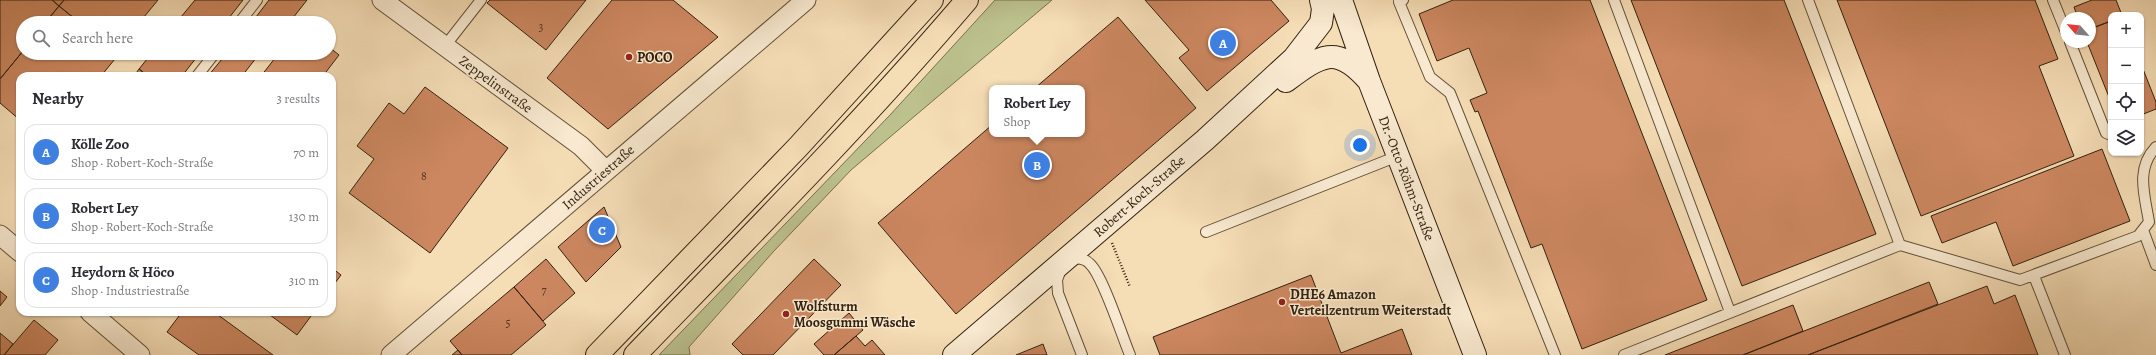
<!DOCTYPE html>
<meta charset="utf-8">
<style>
body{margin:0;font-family:Alegreya,serif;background:#f7f7f7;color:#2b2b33}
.controls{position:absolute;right:12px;top:12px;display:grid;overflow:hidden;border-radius:8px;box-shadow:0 1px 3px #0004}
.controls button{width:36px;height:36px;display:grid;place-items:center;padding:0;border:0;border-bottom:1px solid #e1e1e2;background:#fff;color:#2b2b33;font:20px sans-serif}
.compass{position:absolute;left:2060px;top:12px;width:36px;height:36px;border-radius:50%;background:#fff;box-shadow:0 1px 3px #0004;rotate:298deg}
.you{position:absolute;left:1360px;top:145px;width:14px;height:14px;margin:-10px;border:3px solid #fff;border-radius:50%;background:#1a73e8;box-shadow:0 0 0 6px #1a73e833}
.badge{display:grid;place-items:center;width:26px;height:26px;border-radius:50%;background:#b45309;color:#fff;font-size:13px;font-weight:700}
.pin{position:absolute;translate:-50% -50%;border:2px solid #fff;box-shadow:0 1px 4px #0006}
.popup{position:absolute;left:989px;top:85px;width:96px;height:52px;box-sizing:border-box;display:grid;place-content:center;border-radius:8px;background:#fff;filter:drop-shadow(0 1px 3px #0005);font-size:13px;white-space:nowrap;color:#7c7c81}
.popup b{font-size:15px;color:#2b2b33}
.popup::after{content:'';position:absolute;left:50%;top:100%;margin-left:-8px;border:8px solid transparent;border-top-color:#fff}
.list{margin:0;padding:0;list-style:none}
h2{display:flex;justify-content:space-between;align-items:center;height:52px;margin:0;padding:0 16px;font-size:17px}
h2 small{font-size:13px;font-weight:400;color:#7c7c81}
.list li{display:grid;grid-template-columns:26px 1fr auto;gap:12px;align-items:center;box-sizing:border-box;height:56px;margin:0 8px 8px;padding:0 8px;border:1px solid #e1e1e2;border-radius:12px}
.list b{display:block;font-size:15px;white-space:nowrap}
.list p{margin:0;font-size:13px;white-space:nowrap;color:#7c7c81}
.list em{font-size:13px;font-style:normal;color:#7c7c81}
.icon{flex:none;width:22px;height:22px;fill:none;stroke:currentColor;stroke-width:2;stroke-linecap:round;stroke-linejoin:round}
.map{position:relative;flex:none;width:2156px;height:355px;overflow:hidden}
.search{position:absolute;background:#fff;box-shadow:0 1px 3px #0004;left:16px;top:16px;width:320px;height:44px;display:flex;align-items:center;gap:10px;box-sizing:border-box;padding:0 14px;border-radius:22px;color:#7c7c81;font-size:15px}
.panel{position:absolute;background:#fff;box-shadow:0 1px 3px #0004;left:16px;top:72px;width:320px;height:244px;border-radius:12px}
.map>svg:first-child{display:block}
.green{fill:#bcc18e;stroke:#77714e}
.building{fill:#cc8760;stroke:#32210e}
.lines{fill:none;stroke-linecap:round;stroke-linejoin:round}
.service-casing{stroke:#635038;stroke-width:12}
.minor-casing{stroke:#635038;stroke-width:21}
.secondary-casing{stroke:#32210e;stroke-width:24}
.primary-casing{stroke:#32210e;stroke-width:24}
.path{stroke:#32210e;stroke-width:2.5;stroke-dasharray:1 2;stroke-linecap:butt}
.service{stroke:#f8e9d0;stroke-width:10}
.minor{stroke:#f8e9d0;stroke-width:19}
.secondary{stroke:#f8e9d0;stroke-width:22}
.primary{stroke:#f5ddb6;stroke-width:22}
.poi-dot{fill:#8f2418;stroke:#f8e9d0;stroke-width:1.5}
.labels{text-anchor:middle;stroke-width:3;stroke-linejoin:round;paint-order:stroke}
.number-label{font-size:12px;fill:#583a22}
.poi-label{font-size:14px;font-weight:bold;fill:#32210e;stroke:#f8e9d0;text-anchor:start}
.street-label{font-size:14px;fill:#32210e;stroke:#f8e9d0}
</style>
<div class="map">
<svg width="2156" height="355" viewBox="0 0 2156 355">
<rect width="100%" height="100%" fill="#f5ddb6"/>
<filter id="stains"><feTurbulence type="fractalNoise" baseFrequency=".005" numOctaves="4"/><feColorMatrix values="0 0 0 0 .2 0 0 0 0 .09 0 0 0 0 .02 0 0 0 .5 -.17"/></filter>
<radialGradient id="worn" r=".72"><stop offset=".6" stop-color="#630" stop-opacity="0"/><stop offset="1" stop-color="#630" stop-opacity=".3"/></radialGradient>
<path class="green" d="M995 0H1052L851 170 774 251 689 347 690 355H659L890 115Z"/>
<path class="building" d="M0 0H52L59 6 45 23H23V51L0 79Z
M52 0H64L59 6Z
M64 0H158L139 23H80L59 6Z
M195 0H243L225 23H176Z
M269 0H307L289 23H263L256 17Z
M490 0H586L546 50 487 3Z
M612 0H673L718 37 608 129 547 78Z
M1145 0H1271L1289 21 1207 91 1179 58 1189 50Z
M1590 0 1707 300 1582 349 1542 244 1531 248 1478 111 1475 112 1470 100 1487 93 1469 48 1437 61 1419 14 1453 0Z
M1631 0H1784L1876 234 1742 286Z
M1837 0H2035L2058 59 2039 66 2074 156 1921 216Z
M2092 0H2116L2122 15H2111V21L2090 29V18H2078L2074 7Z
M59 6 80 23H45Z
M256 17 263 23H251Z
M1118 17 1196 108 956 314 878 223 992 125V134H1082V88H1035Z
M2111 21V102L2087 42H2090V29Z
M329 47 339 55 323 76H261L279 53H329Z
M23 51V53L119 54 101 76H20V120L0 103V79Z
M152 53H200L182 76H148L139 69Z
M227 53H260L242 76H208Z
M2141 64 2156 102V109L2141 115Z
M139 69 148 76H134Z
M425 87 508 148 430 253 349 193 374 159 357 146 389 103 404 114Z
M2102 149 2130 221 2013 266 1996 222 1942 243 1931 216Z
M604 207 621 247 586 282 558 247Z
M546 259 575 293 543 321 514 287Z
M814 259 841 285 773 355H743L732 344Z
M332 268 341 275 332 287Z
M1311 275 1341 353 1402 329 1412 355H1160L1153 337Z
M1929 282 1938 304 1808 355H1743Z
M1987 286 1994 304 2015 295 2038 355H1808Z
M514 287 546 325 511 355H462L450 341Z
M0 291 7 297 0 306Z
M1793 305 1803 331 1743 355H1665Z
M182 312H214L273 355H199L167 332Z
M266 312H314L297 335Z
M849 313 863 330 834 355H824L814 344Z
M34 320 58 340 45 355H4Z
M0 333 13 344 4 355H0Z
M856 336 865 346 872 340 885 355H834Z
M1043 344 1047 355H1016Z
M458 350 462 355H452Z"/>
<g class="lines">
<g class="service-casing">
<path id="service" d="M1403 0 1399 2 1430 77 1450 93 1555 355
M1614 0 1730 312
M1808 0 1900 245
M2053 0 2066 32
M239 23 257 0
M2070 42 2106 133 2111 135
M445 46 481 0
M197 76 215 53
M2143 230 2156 265
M1206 232 1398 156
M2034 276 2065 355
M1082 355 1058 293 1057 280 1064 261C1073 258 1083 256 1090 264 1103 276 1122 336 1130 355
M1624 355 1900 245 2020 280 2138 236 2149 222C2145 196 2135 169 2156 147"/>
</g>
<g class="minor-casing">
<path id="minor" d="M382 0 581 146 606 171
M0 235 20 252
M90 312 140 355
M391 355 806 0"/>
</g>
<g class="secondary-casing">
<path id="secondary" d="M1341 0 1369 81 1475 355
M1286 81C1321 55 1336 44 1368 80
M954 355 1205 140 1294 58 1321 23 1323 9 1321 0"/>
</g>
<g class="primary-casing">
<path id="primary" d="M597 355 798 147 932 0
M635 355C748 238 862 123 967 0"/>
</g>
<path class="path" d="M1112 243 1130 287"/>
<use href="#service" class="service"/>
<use href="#minor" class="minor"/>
<use href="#secondary" class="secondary"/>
<use href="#primary" class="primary"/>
</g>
<g class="poi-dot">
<circle cx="629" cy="57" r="4"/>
<circle cx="1282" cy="302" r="4"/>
<circle cx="786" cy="314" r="4"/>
</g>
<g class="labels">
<g class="number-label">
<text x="541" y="31">3</text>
<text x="424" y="180">8</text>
<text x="544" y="294">7</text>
<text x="508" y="327">5</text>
</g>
<g class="poi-label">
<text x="637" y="62">POCO</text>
<text x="1290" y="299">DHE6 Amazon<tspan x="1290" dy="16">Verteilzentrum Weiterstadt</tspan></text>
<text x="794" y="311">Wolfsturm<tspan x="794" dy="16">Moosgummi Wäsche</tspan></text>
</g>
<g class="street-label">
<text transform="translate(496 84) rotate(36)" y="5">Zeppelinstraße</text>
<text transform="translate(598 177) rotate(-41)" y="5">Industriestraße</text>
<text transform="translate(1407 178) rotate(69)" y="5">Dr.-Otto-Röhm-Straße</text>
<text transform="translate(1139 196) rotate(-41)" y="5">Robert-Koch-Straße</text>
</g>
</g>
<rect width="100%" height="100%" filter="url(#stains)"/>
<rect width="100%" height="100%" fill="url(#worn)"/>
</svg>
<div class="controls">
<button>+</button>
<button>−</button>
<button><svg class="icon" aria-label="locate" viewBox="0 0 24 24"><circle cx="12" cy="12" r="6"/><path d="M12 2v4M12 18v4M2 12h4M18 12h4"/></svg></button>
<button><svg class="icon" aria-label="layers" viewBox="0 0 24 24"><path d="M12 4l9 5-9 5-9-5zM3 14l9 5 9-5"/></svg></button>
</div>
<svg class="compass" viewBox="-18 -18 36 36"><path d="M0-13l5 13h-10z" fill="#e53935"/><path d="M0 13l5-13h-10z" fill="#7c7c81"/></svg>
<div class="you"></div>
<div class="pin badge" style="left:1223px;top:43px;background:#3f7fe0">A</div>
<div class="pin badge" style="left:1037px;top:165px;background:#3f7fe0">B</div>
<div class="popup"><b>Robert Ley</b>Shop</div>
<div class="pin badge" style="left:602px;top:230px;background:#3f7fe0">C</div>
<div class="search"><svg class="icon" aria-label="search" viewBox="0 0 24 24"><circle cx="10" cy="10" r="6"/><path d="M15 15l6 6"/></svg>Search here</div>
<section class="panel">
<h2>Nearby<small>3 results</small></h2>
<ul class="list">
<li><span class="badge" style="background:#3f7fe0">A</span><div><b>Kölle Zoo</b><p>Shop · Robert-Koch-Straße</p></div><em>70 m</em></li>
<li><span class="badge" style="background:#3f7fe0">B</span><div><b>Robert Ley</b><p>Shop · Robert-Koch-Straße</p></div><em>130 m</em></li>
<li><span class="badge" style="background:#3f7fe0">C</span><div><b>Heydorn &amp; Höco</b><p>Shop · Industriestraße</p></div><em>310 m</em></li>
</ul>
</section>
</div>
